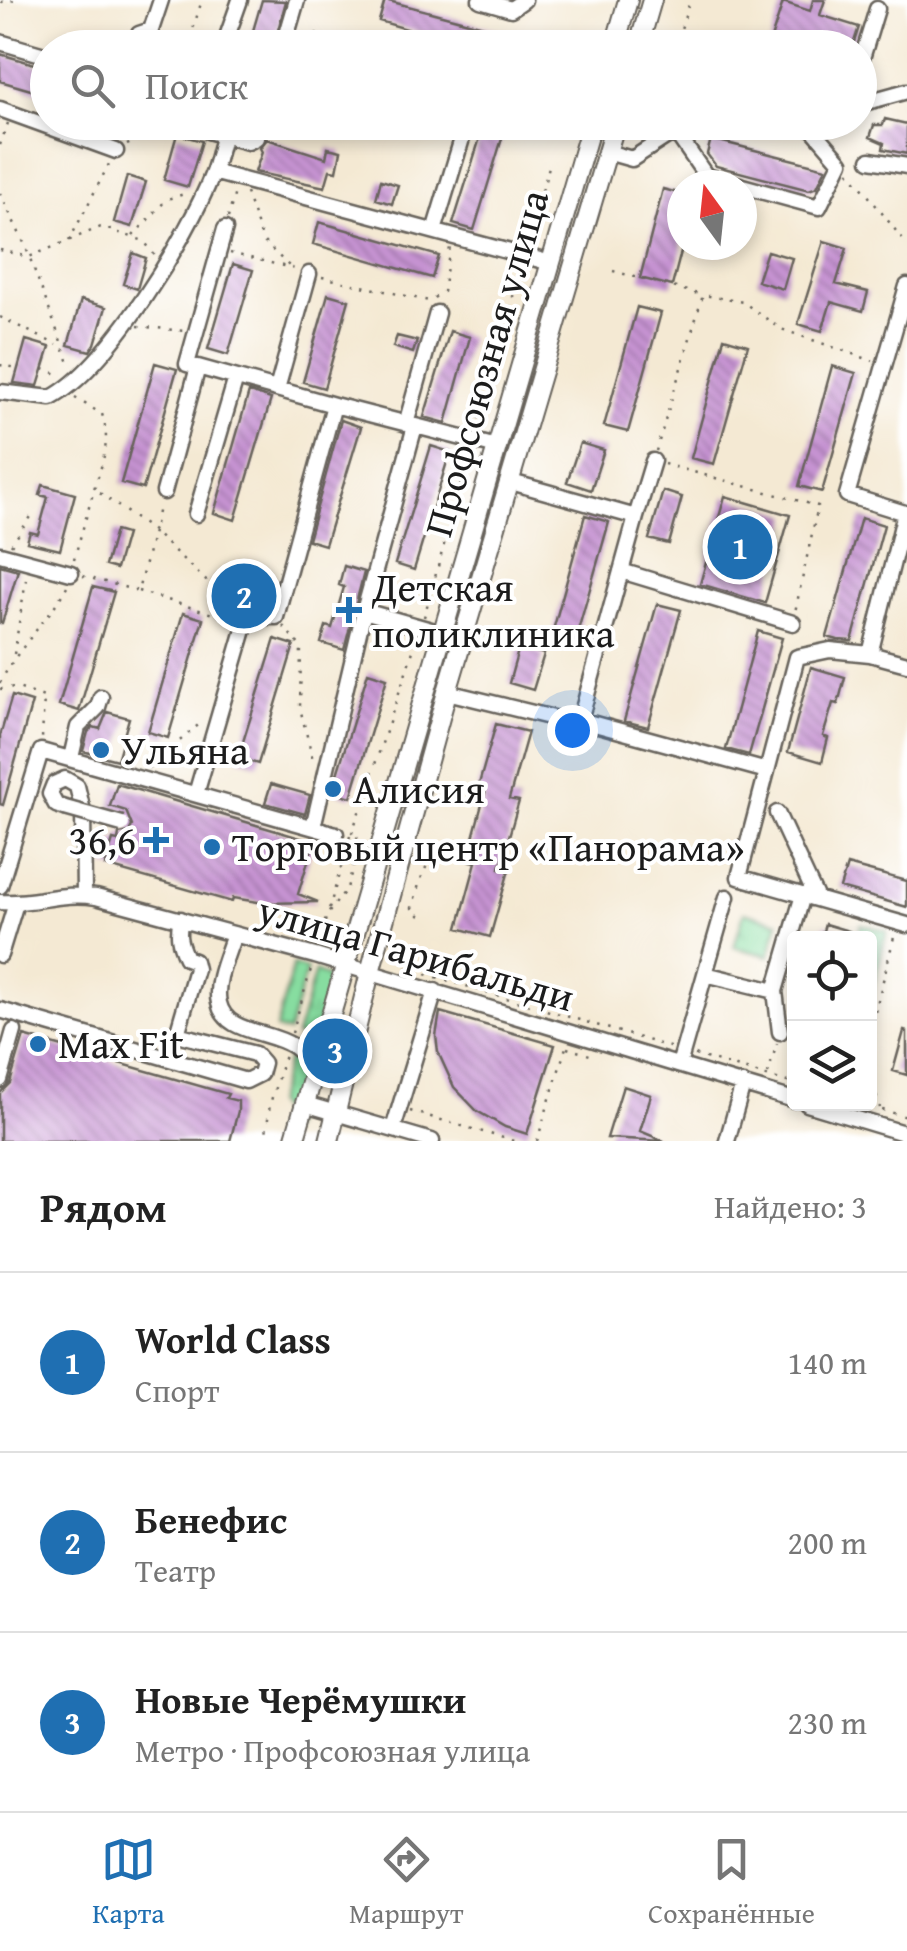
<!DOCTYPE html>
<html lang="ru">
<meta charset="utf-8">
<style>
body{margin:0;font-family:"Gentium Book Plus",serif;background:#f2f2f2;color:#222}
.controls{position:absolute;right:30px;bottom:30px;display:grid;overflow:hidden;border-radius:10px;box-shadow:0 5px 15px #0003}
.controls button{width:90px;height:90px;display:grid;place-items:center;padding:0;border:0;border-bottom:2px solid #e0e0e0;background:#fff;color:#222;font:50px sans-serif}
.compass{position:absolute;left:667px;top:170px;width:90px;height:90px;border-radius:50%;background:#fff;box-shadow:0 5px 15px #0003;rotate:345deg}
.you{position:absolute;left:572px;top:730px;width:35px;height:35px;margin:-25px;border:8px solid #fff;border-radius:50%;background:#1a73e8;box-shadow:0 0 0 15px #1a73e833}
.badge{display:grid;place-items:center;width:65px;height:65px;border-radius:50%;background:#1f6fb2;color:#fff;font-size:32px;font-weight:700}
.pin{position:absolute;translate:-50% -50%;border:5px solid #fff;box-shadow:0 2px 10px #0006}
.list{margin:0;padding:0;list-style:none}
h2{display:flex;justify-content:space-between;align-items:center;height:130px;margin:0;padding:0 40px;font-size:42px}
h2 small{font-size:32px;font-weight:400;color:#767676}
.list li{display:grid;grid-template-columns:65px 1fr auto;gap:30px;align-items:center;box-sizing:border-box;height:180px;padding:0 40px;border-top:2px solid #e0e0e0}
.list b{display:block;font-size:38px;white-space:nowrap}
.list p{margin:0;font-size:32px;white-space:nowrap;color:#767676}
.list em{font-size:32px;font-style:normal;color:#767676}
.icon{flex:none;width:55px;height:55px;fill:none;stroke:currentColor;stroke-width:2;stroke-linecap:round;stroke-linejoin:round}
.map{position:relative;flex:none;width:907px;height:1141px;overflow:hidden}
.search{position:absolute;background:#fff;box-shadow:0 5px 15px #0003;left:30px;right:30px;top:30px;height:110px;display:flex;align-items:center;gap:25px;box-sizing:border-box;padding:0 35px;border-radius:55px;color:#767676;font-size:38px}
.sheet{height:670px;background:#fff}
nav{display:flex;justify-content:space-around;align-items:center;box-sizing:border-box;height:140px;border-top:2px solid #e0e0e0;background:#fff;font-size:28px;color:#767676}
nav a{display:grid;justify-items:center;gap:5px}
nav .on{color:#1f6fb2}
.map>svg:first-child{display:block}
.grass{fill:url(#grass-tufts);stroke:#527c5e;stroke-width:2.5}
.park{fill:url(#park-crowns);stroke:#527c5e;stroke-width:2.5}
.garden{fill:#87dda0;stroke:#527c5e;stroke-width:2.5}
.building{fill:url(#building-back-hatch)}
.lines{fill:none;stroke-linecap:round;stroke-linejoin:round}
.minor-casing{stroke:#68645c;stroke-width:19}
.major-casing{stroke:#68645c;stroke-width:22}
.path{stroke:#68645c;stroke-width:2.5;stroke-dasharray:2.5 8;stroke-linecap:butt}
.minor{stroke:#fff;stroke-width:14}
.major{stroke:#fff;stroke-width:18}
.minor-bridge-casing{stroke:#68645c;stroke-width:19;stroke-linecap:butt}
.minor-bridge{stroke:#fff;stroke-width:14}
.poi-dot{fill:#1f6fb2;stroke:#fff;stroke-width:4}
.labels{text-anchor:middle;stroke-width:8;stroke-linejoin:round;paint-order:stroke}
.street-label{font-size:40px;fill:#1c1c1c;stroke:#fff}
.poi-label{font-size:40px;fill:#1c1c1c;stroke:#fff;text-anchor:start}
</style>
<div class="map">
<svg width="907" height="1141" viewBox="0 0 907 1141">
<defs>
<pattern id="grass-tufts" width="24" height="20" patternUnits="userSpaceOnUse" patternTransform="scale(2.5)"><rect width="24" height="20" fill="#87dda0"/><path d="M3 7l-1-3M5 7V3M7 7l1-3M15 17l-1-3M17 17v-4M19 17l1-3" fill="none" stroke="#74bd89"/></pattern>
<pattern id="park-crowns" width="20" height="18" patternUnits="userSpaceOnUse" patternTransform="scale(2.5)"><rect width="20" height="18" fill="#87dda0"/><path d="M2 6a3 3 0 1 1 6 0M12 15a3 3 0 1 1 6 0" fill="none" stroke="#74bd89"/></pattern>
<pattern id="building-back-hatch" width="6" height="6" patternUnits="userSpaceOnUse" patternTransform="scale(2.5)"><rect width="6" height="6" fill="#c693d2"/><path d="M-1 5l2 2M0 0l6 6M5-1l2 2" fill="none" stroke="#a077aa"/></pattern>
</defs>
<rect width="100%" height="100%" fill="#fff"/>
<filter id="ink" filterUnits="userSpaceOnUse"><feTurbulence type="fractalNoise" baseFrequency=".01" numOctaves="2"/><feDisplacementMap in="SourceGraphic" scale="20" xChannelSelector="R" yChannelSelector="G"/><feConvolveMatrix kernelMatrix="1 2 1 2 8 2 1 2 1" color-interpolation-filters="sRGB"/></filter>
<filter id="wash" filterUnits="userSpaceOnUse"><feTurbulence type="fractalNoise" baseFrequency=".0048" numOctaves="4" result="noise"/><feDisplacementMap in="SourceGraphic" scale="40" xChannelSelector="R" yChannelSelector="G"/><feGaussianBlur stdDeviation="2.25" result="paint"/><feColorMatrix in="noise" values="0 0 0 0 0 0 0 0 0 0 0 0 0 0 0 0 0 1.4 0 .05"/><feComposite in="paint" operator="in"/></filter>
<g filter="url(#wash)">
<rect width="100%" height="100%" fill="#f4e9d3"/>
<path class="grass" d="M293 965 307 969 288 1033 276 1029Z
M315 971 326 977 331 989C325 1009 323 1045 296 1036Z
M290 1053C317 1071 296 1108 289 1134L286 1118 275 1104Z"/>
<path class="park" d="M744 912 779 922 769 956 734 947Z"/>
<path class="garden" d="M861 924 887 931 870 1000V938H858Z"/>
<g id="blocks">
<path class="building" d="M262 0 286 1 273 48H248Z
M385 0 506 32 502 48H472L379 21Z
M813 0H825L820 15 859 27 852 48H768L783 2 810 11Z
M0 54 48 68V95L0 81Z
M885 119 907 124V154L883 149 884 143 870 137 874 125H883Z
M290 122H319L316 133 289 126Z
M485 122H507L474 230 453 224Z
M177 134 202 141 188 187 164 180Z
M267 139 326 158 328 148 341 151 337 171 330 170 325 187 255 172 262 152 260 148Z
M711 139 826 168 817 187 809 190 716 166 707 154Z
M127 176 146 182 132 227 114 222Z
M381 180 398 185 392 204 376 199Z
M663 189 682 194V248L672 286 640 278Z
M319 222 439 256 432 278 313 244Z
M824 241 847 248 836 284 868 292 863 311 831 302 822 331 798 324Z
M767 251 792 258 783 289 757 281Z
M133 253 146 258 137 289 123 284Z
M233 264 253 270 228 355 208 349Z
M328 294 349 300 324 388 303 382Z
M81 300 106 307 95 344 90 351 68 345Z
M637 307 661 313 628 432 604 426Z
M450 331 470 337 446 423 424 417Z
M397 336 417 341 413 353 393 347Z
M724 338 748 345 714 464 691 458Z
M26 340 50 347 38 386 14 383Z
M155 363 177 369 143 489 121 483Z
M832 366 856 373 822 492 799 486Z
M249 392 271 399 235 520 214 513Z
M341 420 361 427 325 545 308 540Z
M580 443 604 450 591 490 567 482Z
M431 446 450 452 414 570 395 564Z
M43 485 75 494 60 550 27 542 30 532 38 534 48 497 40 495Z
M663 491 682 497 669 544 649 539Z
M725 496 790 515 765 603 700 584Z
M585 515 609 522 575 641 552 634Z
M861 518 884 525 852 641 838 640 827 637Z
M115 531 126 534 116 569 105 566Z
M0 565 18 570 2 623H0Z
M344 566 364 572 344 650 321 643 326 626 332 628 344 587 339 585Z
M233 569 275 582 269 603 228 591Z
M93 587 114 592 79 711 59 705Z
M657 604 681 610 648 727 624 721Z
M183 613 203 619 168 738 148 732Z
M758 631 782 638 749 755 726 749Z
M275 639 294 645 258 764 238 758Z
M519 647 544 654 533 690 509 683Z
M811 667 845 677 838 704 833 703 823 736 828 738 822 762 788 752Z
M368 672 387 678 351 797 332 791Z
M12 696 32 702 3 805 0 804V736Z
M107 712 129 718 117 760 83 751 88 732 93 727 100 729Z
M496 724 528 732 509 799 519 801 500 868 509 870 490 937 458 928 476 862 467 860 485 793 477 791Z
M117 784 314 842 298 894 318 902 264 903 233 898 232 902 105 866 113 840 118 841 119 834 129 832 132 826 126 811 110 806Z
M271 784 310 795 305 814 265 803Z
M847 865 907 881V907L840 888Z
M825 924 849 931 847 938H821Z
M440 1012 555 1045 527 1134 505 1127 477 1111 454 1087 438 1052 436 1036Z
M904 1031 907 1032V1075L893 1071Z
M24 1036 228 1094 226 1098 238 1101V1111L230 1141H0V1093L10 1083Z
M623 1086 651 1095 640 1131 664 1141 607 1138Z"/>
</g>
</g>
<g filter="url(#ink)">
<use href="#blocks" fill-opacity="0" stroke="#68645c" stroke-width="2.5"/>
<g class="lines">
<g class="minor-casing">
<path id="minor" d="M480 0 511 9 524 0
M0 42 48 56
M134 48 139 34 151 30 161 0
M223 48 240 0
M283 48 297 0
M860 65 877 9
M860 104 907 91
M0 109 116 151
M201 122 208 131 248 142 256 138 260 122
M790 122 811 127 820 123
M675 131 706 176 740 185
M607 152 632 159 689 122
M870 160 907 166
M213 172 551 263
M742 186 819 207 841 162 811 127
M225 229 187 364 334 405
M434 231 467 122
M907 286 847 495 905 513 870 654 907 664
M277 389 309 274
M0 392 51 398C109 367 188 236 212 175 217 163 219 150 223 138
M406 424 437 313
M511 482 636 517 580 720
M164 492 198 367
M196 514 236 378
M636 517 653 461
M0 554 71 573
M621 571 793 623
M364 611 445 634
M447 692 562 720H580L767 771 739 877 907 925
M71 758 78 727 98 707 101 697
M767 771 797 657 830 650 870 654
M196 794 248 616 276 617 334 405 497 447
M65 808 56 805 50 794 54 784 65 779 77 786 83 811 84 895
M777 813 817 899
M313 827 364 611 415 426
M0 886 41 751 336 834
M0 902C33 905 62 891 96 897L315 956 794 1100
M234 934C228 954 214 982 219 1003 228 1045 302 1022 313 1075
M0 955 16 903
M705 974 775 991 803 895
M775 991 780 1032
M0 1010 246 1081 260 1074 263 1063 255 1054 177 1034 196 969 194 961 186 958C179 943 177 935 181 919
M679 1065 727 897
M0 1080 14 1031
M305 1104 432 1141
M807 1104 907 1134
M393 1129 435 991
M727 1141 743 1084"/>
</g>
<g class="major-casing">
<path id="major" d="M614 48 628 0
M638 48 652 0
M294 1141 592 122
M329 1141 370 972 447 692 616 122"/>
</g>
<path class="path" d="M1 2 16 0
M315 34 366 48
M187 48 202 0
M675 48 690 0
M0 145 8 123
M127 145 140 138 152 122
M849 171 907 245
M0 193 25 245 71 368
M246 193 263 241 289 266
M228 218 235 192
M133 236 167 199 188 193
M69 241 109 164
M528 241 550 163
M0 250 29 257 101 227 144 241 156 257
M230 253 295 269
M613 271 702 295
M322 277 429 301 443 292 450 247
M0 317 57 345
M138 326 184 331
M0 365 18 368
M43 369 61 375
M75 398 102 414C111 442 103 461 94 489L153 531 219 593 242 603
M476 429 521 268
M656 451 703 295 743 302 781 329 873 361
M664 464 818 506 795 612
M11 545 33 514
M74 559 94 490
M83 576 138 591 160 504
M138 591 232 620
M424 617 470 451
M283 626 301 647 300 708 314 764
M14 654 27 573
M0 683C18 647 48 621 67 586
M0 689 15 687 44 697 42 739
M148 768 203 721
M329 909 350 836
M420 916 412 908C419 886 422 866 439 851
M319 942 327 915 347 888 361 839 351 836 417 639
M406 968 673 1048
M870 1032 895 933
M292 1033 311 969
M567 1048 590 1055 591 1052
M695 1055 794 1084
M768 1074 777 1043
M870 1076 880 1108
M862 1104 907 1117
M410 1111 514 1141
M265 1141 270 1104 285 1055
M537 1141 566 1047"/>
<use href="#minor" class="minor"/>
<use href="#major" class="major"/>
<g class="minor-bridge-casing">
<path id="minor-bridge" d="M65 808 122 824"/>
</g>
<use href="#minor-bridge" class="minor-bridge"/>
</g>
</g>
<g class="poi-dot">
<path d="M344 595h10v10h10v10h-10v10h-10v-10h-10v-10h10z"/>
<circle cx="101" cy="750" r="10"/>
<circle cx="333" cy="789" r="10"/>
<path d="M151 825h10v10h10v10h-10v10h-10v-10h-10v-10h10z"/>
<circle cx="212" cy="847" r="10"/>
<circle cx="38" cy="1044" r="10"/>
</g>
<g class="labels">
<g class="street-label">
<text transform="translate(486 363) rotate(-74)" y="14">Профсоюзная улица</text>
<text transform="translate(416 953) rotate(16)" y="14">улица Гарибальди</text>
</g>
<g class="poi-label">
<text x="372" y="601">Детская<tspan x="372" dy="46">поликлиника</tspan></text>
<text x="121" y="764">Ульяна</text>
<text x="353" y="803">Алисия</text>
<text x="136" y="854" text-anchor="end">36,6</text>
<text x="232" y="861">Торговый центр «Панорама»</text>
<text x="58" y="1058">Max Fit</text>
</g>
</g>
</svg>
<div class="controls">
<button><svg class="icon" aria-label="locate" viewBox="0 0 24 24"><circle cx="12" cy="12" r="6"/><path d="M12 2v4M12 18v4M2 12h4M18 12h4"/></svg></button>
<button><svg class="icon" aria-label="layers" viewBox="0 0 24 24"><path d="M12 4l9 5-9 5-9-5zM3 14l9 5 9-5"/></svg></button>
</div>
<svg class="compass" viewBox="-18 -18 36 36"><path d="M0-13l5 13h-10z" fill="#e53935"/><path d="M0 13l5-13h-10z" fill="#767676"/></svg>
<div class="you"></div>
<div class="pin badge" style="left:740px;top:547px">1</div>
<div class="pin badge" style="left:244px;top:596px">2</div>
<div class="pin badge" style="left:335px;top:1051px">3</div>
<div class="search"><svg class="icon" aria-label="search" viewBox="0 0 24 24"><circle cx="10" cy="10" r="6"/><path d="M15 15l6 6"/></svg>Поиск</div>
</div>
<section class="sheet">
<h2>Рядом<small>Найдено: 3</small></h2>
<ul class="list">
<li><span class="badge">1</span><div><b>World Class</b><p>Спорт</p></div><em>140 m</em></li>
<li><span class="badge">2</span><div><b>Бенефис</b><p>Театр</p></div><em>200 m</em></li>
<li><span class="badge">3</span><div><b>Новые Черёмушки</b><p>Метро · Профсоюзная улица</p></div><em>230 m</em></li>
</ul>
</section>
<nav>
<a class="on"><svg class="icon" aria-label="map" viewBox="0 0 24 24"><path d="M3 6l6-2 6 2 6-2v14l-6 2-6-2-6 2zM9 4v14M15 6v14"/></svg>Карта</a>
<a><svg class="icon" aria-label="directions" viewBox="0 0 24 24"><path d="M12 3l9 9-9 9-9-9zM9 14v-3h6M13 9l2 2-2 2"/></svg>Маршрут</a>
<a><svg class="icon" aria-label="saved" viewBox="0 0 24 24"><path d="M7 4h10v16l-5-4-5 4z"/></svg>Сохранённые</a>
</nav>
